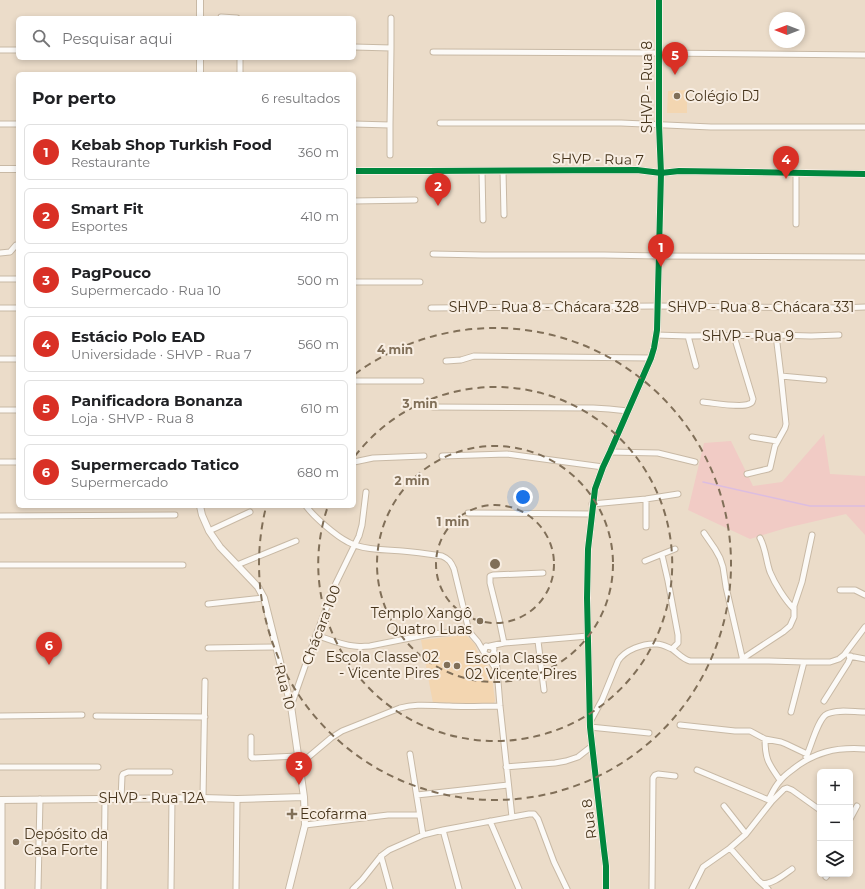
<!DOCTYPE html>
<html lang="pt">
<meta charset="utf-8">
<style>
body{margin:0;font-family:Montserrat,sans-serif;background:#f6f6f6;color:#202124}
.controls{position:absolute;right:12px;bottom:12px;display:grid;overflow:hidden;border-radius:6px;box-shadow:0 2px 6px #0003}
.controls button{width:36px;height:36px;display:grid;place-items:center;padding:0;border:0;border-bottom:1px solid #e0e0e0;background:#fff;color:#202124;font:20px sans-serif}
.compass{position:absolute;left:769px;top:12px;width:36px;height:36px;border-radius:50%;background:#fff;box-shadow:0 2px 6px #0003;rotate:270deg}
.you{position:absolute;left:523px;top:497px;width:14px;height:14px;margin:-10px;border:3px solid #fff;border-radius:50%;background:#1a73e8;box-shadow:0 0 0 6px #1a73e833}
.badge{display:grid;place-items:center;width:26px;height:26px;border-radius:50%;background:#d93025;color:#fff;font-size:13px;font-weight:700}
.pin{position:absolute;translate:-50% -33px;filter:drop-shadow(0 1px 2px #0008)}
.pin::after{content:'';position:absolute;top:21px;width:14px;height:12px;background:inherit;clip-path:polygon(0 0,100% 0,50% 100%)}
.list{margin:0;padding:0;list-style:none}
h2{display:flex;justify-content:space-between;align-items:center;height:52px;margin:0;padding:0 16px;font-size:17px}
h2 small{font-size:13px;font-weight:400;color:#757577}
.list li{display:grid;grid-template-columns:26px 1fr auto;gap:12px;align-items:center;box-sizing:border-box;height:56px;margin:0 8px 8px;padding:0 8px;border:1px solid #e0e0e0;border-radius:6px}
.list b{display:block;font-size:15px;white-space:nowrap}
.list p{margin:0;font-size:13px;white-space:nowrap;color:#757577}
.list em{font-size:13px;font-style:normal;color:#757577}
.icon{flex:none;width:22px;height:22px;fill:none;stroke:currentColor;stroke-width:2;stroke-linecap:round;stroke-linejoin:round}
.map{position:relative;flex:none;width:865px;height:889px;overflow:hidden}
.search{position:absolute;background:#fff;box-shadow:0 2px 6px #0003;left:16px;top:16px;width:340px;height:44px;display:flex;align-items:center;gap:10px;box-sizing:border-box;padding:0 14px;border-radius:6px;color:#757577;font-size:15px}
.panel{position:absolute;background:#fff;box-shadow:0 2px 6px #0003;left:16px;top:72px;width:340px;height:436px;border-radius:6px}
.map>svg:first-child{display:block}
.built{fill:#f3d6b1}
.green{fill:#f1cbc5}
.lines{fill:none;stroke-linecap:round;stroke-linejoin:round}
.stream{stroke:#dcbde0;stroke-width:1.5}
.minor-casing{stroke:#c8b9a5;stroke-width:7}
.tertiary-casing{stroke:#c8b9a5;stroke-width:8}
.minor{stroke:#fcfaf7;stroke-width:5}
.tertiary{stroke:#fcfaf7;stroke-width:6}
.cycleway-casing{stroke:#f8eee3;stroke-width:8}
.cycleway{stroke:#00873e;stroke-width:6}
.ring{fill:none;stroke:#806f58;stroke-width:2;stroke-dasharray:7 5}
.poi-dot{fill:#806f58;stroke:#f8eee3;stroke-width:1.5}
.labels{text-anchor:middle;stroke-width:4;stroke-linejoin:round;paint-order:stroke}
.street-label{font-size:14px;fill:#46341b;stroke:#f8eee3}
.poi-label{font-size:14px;fill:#46341b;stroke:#f8eee3;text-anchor:start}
.centre{fill:#806f58;stroke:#f8eee3;stroke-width:2}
.ring-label{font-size:12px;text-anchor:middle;font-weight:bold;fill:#806f58;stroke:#f8eee3;stroke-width:4;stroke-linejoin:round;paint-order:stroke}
</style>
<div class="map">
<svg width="865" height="889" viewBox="0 0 865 889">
<rect width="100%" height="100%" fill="#ebdcc9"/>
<path class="built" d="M687 90V113H667L668 91Z
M466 635 475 644 477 651 491 670 495 701 493 704 459 705 433 703 421 640Z"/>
<path class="green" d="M824 434 830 474 865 476V535L846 514 786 528 750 539 688 510 704 443 731 441 753 486 782 482Z"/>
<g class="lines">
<path class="stream" d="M703 482 810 506H865"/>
<g class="minor-casing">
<path id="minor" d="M221 17 237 18
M354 47 391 48 390 125 354 124
M391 48V18
M0 50H18
M433 52 659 53 865 55
M240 58V74
M440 123H621L711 127H865
M0 124H18
M390 125V155
M482 171 483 220
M503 171 504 215
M354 201 415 200
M796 224V173
M0 253 10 252 16 245H18
M433 254 483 255H604L658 256 865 257
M0 279H18
M354 282H420
M0 308H18
M431 308 657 306 840 308 865 307
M656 335 688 336 776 335 811 336 839 335
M688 336 696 366
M0 359H18
M446 361 461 360 474 356 651 358
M781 376 824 380
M354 381H421
M703 402C714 403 741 408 749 404 753 403 752 402 753 399L734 336
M433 407 593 408 609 409 628 411
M0 410H18
M752 437 777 441
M610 452 658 453 695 462
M442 456 507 454 603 467
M0 462H18
M354 462 373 458 424 456
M747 474 768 469 770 468 775 446 785 428 786 424 781 376 776 335
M592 504 646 499 678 494
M306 506C314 517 336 536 348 542 362 550 387 550 402 551 416 552 429 554 442 556 449 559 451 562 454 569L469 631 472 635 478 642 485 654 489 656C493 655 494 653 494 649L492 647 486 646 485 648 484 652
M468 513 592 514
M0 516 175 515
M646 527V499
M209 531 250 512
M704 533 715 549 720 558 723 567 726 587 743 661
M760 538C766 549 766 561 770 572 775 584 785 600 794 609
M662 555 668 581 678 635V643L672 649
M645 561 675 549
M0 565H183
M237 565 296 541
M840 590H855L865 595
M208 604 264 598
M316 635C328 639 341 645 354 646 359 647 365 646 370 646L430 634 469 631
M538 641 544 690
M504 643 499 619 490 583V576L493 575 543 573
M490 646 504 643 588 636
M208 648 275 647
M494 652 496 657 500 706 512 817
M487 656 496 669
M849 656 865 659
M742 659 783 632 790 626 794 617V606L802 582 812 535
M824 701 848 663 851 656
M291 706 316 635 336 583 359 536 362 525 366 492
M791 712 804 662
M0 716 82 715
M96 716 205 717
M590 722 602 700 618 661C625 650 643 643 657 644 662 644 667 647 672 649 678 653 682 659 690 661H769L804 662H830L839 659 844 655 865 627
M680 725 735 731H750L765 739 781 742 786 744 807 754
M590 727 649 733
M251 737V757L252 758 298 756
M765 739C765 760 769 764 780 780
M410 754 423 835
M806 757C811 747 818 718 827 714 838 709 853 712 865 712
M299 765 331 738 342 731 400 708C417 703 432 706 449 706 466 707 483 706 500 706
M0 767H98
M506 767 555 763 566 761 578 757 592 746
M697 770 771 801
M417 795 508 785
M203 798 205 681
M121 799 122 776 123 774 128 772H170
M769 799C772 793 775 786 780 781 783 777 788 773 792 770 814 752 836 747 865 749
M724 806 746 834
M850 819 857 806
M490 821 519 889
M305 825 388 815H419
M443 830 459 889
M730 848 758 880 768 889
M381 856 390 889
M826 877 828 874
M762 883C771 886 785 874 792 869
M2 889V800
M38 889 40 799
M104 889 105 799
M171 889 172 798
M236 889 237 799
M353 889 362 880 381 856 389 850 423 835 443 830 529 814H534L538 819 554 862 567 889
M652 889 653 778 655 775 658 774 675 776
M692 889 703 867 730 848 746 834 772 801 784 789 787 788 792 790 820 810"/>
</g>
<g class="tertiary-casing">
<path id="tertiary" d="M200 18V0
M200 58V74
M0 169H18
M354 171H428L637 170 661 173 679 171 865 174
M200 506 202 515 209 531 220 547 258 587 264 598 291 706 304 797 305 825 289 889
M0 800 203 798 237 799 304 797
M606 889V866L604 850 590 727 587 598 588 549 595 489 603 467 610 452 651 358 654 348 657 330 661 173 659 125V0"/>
</g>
<use href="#minor" class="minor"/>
<use href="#tertiary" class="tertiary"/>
<g class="cycleway-casing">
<path id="cycleway" d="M354 171H428L637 170 661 173 679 171 865 174
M606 889V866L604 850 590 727 587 598 588 549 595 489 603 467 610 452 651 358 654 348 657 330 661 173 659 125V0"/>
</g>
<use href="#cycleway" class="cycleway"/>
</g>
<g class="ring">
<circle cx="495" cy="564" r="59"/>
<circle cx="495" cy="564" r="118"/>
<path d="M355 456A177 177 0 1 1 328 506"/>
<path d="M355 374A236 236 0 1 1 266 507"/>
</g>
<g class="poi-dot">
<circle cx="677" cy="96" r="4"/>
<circle cx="480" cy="621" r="4"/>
<circle cx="447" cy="665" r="4"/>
<circle cx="457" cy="666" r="4"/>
<path d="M290 808h4v4h4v4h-4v4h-4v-4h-4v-4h4z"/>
<circle cx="16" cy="842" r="4"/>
</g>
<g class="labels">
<g class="street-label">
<text transform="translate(647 87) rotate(-90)" y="5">SHVP - Rua 8</text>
<text transform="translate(598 159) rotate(1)" y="5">SHVP - Rua 7</text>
<text x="544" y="312">SHVP - Rua 8 - Chácara 328</text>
<text x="761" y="312">SHVP - Rua 8 - Chácara 331</text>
<text x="748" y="341">SHVP - Rua 9</text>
<text transform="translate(321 625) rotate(-69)" y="5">Chácara 100</text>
<text transform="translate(285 687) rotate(76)" y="5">Rua 10</text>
<text x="152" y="803">SHVP - Rua 12A</text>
<text transform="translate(589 819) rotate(-97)" y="5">Rua 8</text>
</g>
<g class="poi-label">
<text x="685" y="101">Colégio DJ</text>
<text x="472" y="618" text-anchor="end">Templo Xangô<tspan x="472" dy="16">Quatro Luas</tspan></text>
<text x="439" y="662" text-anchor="end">Escola Classe 02<tspan x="439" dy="16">- Vicente Pires</tspan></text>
<text x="465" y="663">Escola Classe<tspan x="465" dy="16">02 Vicente Pires</tspan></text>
<text x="300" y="819">Ecofarma</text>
<text x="24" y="839">Depósito da<tspan x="24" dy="16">Casa Forte</tspan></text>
</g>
</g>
<circle cx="495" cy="564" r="6" class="centre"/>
<g class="ring-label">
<text x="395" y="354">4 min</text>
<text x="420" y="408">3 min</text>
<text x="412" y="485">2 min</text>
<text x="453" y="526">1 min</text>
</g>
</svg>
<div class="controls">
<button>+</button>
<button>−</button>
<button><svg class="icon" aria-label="layers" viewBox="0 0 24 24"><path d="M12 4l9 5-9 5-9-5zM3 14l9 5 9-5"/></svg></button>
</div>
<svg class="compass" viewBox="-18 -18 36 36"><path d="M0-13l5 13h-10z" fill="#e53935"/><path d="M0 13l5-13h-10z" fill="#757577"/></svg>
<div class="you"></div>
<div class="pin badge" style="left:661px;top:267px">1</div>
<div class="pin badge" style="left:438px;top:206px">2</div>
<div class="pin badge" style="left:299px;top:785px">3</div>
<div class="pin badge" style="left:786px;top:179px">4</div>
<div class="pin badge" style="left:675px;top:75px">5</div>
<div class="pin badge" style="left:49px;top:665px">6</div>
<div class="search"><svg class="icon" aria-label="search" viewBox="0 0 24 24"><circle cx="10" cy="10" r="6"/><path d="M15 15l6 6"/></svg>Pesquisar aqui</div>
<section class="panel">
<h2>Por perto<small>6 resultados</small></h2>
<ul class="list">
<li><span class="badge">1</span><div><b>Kebab Shop Turkish Food</b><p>Restaurante</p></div><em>360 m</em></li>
<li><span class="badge">2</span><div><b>Smart Fit</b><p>Esportes</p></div><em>410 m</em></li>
<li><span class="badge">3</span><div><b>PagPouco</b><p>Supermercado · Rua 10</p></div><em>500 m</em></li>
<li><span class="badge">4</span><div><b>Estácio Polo EAD</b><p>Universidade · SHVP - Rua 7</p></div><em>560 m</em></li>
<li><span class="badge">5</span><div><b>Panificadora Bonanza</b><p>Loja · SHVP - Rua 8</p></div><em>610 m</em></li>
<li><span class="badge">6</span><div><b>Supermercado Tatico</b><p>Supermercado</p></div><em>680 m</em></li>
</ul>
</section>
</div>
